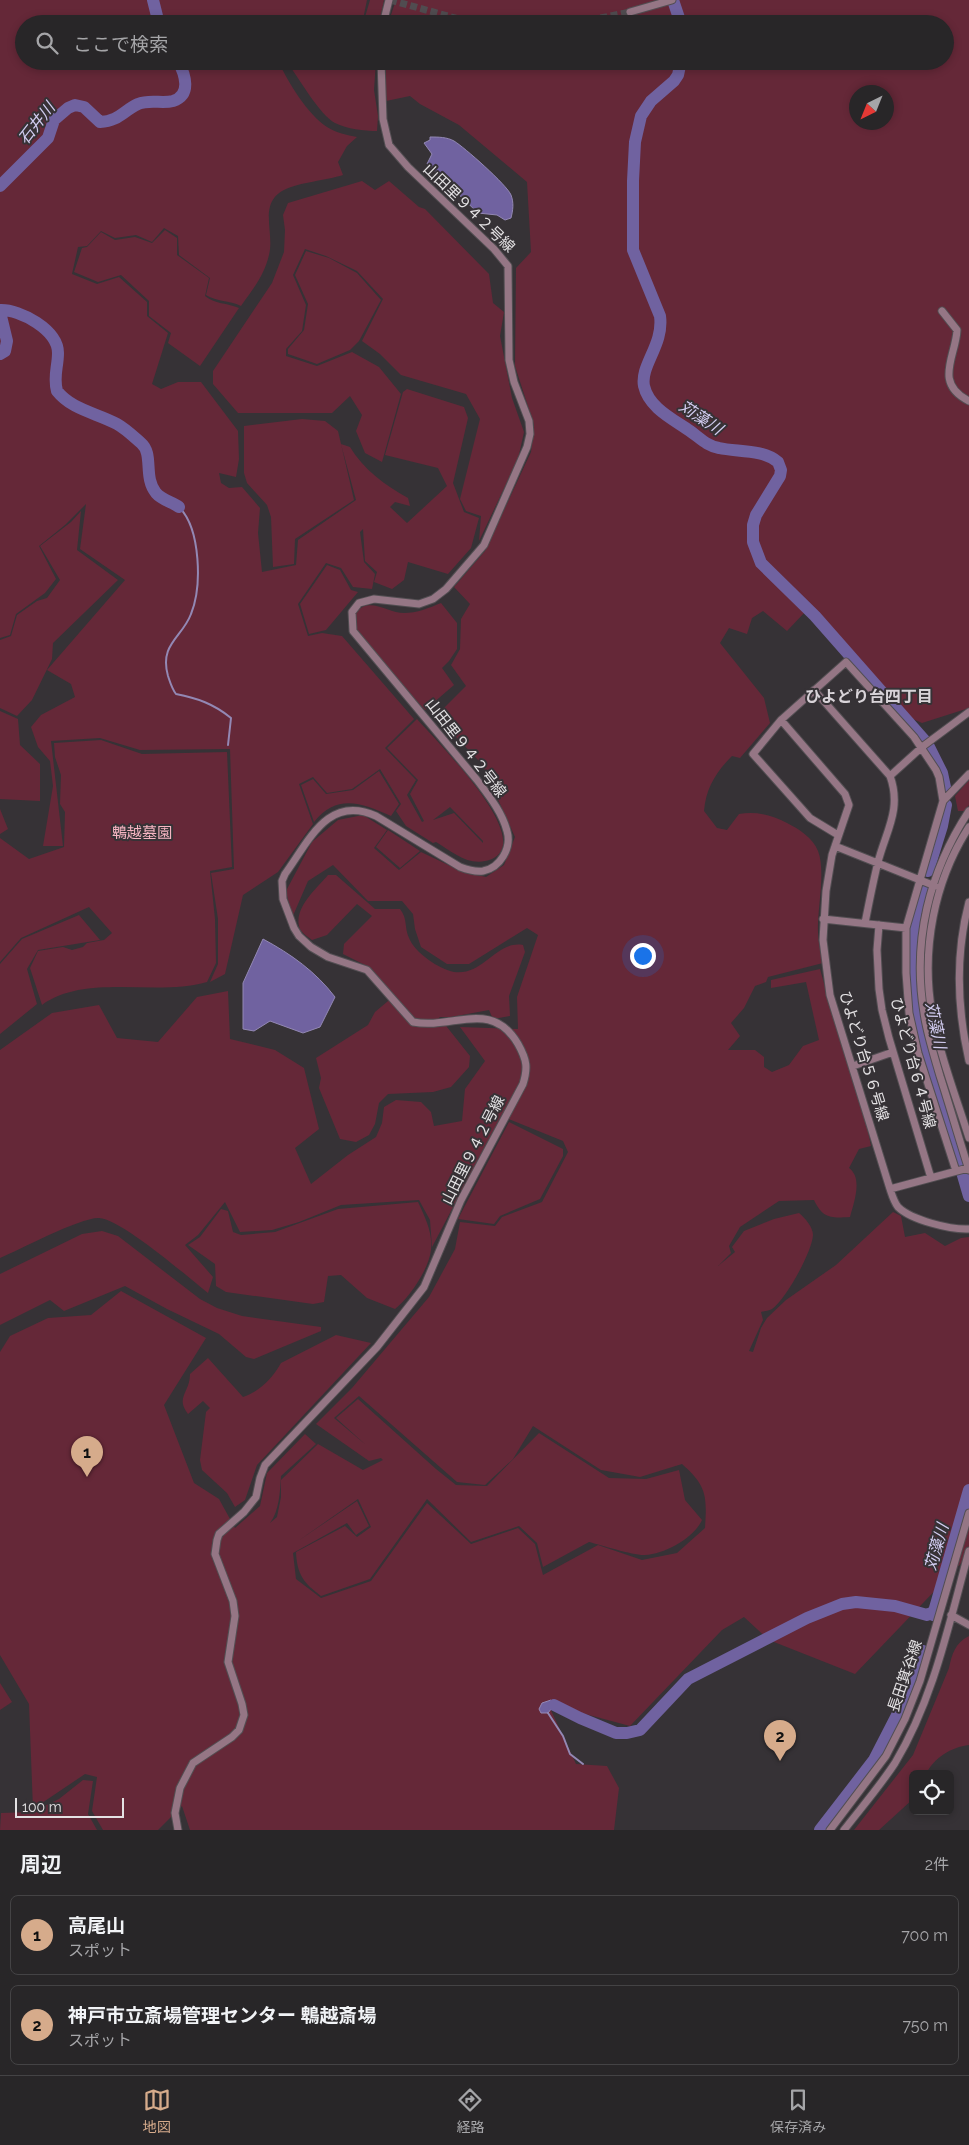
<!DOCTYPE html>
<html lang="ja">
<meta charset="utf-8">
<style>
body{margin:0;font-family:Raleway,"Noto Sans JP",sans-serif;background:#343234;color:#f1f3f6}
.controls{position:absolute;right:15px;bottom:15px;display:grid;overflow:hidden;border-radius:8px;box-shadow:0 2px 8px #0003}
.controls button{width:45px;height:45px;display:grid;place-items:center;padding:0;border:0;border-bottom:1px solid #444345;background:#282628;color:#f1f3f6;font:25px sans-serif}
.compass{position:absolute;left:849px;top:85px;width:45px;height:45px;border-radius:50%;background:#282628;box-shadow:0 2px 8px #0003;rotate:223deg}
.scale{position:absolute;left:15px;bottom:12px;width:109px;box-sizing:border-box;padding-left:5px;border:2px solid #e4e2e4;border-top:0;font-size:14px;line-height:18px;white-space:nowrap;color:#e4e2e4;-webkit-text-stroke:4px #363236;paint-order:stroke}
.you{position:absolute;left:642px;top:955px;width:18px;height:18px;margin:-12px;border:4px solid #fff;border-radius:50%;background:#1a73e8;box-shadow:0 0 0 8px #1a73e833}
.badge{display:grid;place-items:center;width:32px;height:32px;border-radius:50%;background:#d6ab8b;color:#111;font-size:16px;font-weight:700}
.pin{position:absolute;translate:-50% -41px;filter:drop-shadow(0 1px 2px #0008)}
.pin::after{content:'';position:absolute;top:26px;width:18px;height:15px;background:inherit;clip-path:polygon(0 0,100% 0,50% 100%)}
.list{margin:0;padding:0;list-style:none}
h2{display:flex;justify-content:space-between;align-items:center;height:65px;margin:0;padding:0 20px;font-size:21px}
h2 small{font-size:16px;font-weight:400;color:#a5a5a8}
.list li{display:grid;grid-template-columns:32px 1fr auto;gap:15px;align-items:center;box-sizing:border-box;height:80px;margin:0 10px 10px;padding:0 10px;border:1px solid #444345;border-radius:8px}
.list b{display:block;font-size:19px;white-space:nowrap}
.list p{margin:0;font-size:16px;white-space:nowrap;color:#a5a5a8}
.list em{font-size:16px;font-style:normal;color:#a5a5a8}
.icon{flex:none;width:28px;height:28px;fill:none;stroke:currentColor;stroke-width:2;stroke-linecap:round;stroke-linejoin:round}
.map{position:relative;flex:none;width:969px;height:1830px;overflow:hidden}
.search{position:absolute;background:#282628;box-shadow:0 2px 8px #0003;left:15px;right:15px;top:15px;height:55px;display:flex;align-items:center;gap:12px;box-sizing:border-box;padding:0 18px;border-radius:28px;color:#a5a5a8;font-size:19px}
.sheet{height:245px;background:#282628}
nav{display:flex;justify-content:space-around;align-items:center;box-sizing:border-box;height:70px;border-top:1px solid #444345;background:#282628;font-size:14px;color:#a5a5a8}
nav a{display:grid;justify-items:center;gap:2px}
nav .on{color:#d6ab8b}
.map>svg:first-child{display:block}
.green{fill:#652838;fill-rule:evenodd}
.water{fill:#7062a0;stroke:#9388b4}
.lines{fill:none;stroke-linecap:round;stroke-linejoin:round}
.stream{stroke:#9388b4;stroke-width:2}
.river{stroke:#7062a0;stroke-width:12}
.minor-tunnel{stroke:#504c50;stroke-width:7;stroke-dasharray:7 3.5;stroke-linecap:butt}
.minor-casing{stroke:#524e52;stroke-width:9}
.minor{stroke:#957685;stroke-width:7}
.labels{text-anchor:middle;stroke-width:4;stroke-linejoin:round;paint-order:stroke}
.street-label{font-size:15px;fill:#e4e2e4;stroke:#363236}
.park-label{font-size:15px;fill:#f6b5c2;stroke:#363236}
.water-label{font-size:16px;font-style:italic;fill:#d2ccf0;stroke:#363236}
.neighbourhood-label{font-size:16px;font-weight:bold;fill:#d8d3d8;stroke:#363236}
</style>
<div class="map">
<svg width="969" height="1830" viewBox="0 0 969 1830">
<rect width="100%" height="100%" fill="#363236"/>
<path class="green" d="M0 0H367L362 24H312L313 18 308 17 305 24H24V61H278C288 82 308 115 327 127 336 133 347 135 357 137L347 146 338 162 343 175C327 180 298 183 286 189 257 202 275 232 269 255 264 276 253 289 241 306 229 300 217 302 206 295L210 278 179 255 178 236 164 228 152 242 136 235 115 238 101 231 87 246 78 247 72 274 97 284 119 277 147 302V316L168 333 152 384 161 389 178 382H201L238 431 239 459 236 477 219 473 221 483 229 488 242 487 260 508 258 533 262 572 296 565 298 540 356 500 341 444 350 447C363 469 386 486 408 498L410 506 395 502 390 507 407 523 447 486 438 468 385 455 403 392 407 389 464 407 468 418 453 483 464 512 479 518 471 548 448 574 408 562 404 580 392 589 374 582 377 572 365 561 363 529 360 532 364 562 375 574 372 589 353 587 341 568 326 563 298 604 308 636 322 633 342 636 414 719 385 748 416 780 407 795 422 822 424 821 410 794 418 780 387 748 417 719C433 738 537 839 492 859 470 868 454 853 436 842L433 843 406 826 396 811 401 804 380 769 352 789 327 793 313 777 299 784 313 824 278 872 243 895 225 974 210 982 218 964V919L211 873 234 869 230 749 140 750 100 738 51 741 63 846H43L53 786 50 761 38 747 31 727 41 715 75 697 71 684 47 670 125 580 80 549 86 504 65 525 39 546 56 579 45 593 16 614 10 635 0 638ZM450 807 483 841V843L454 813 433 820Z
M370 0H384L379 24H363Z
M396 0H969V708L922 723 913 719 897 706 805 612 787 631 763 611 752 618 747 634 729 628 720 643 764 698 770 723 740 758 732 756C716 772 706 788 704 811L717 828 727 830 739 814C756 811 772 815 787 823 799 829 813 838 818 851 826 871 817 910 818 932 818 942 821 953 823 963L768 977 766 982 755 986 744 1008 731 1023 740 1036 728 1050H755L764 1057V1067L772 1072 789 1065 803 1046 819 1040 806 982 771 988V980L820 969 838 1034 861 1097 871 1146 859 1149 849 1168C863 1178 854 1202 850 1217 831 1218 823 1219 814 1200L779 1201 740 1227 729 1246 731 1253 718 1266 735 1252 732 1247 744 1231 774 1219 799 1213C805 1218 813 1227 813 1235 812 1252 786 1299 772 1309 769 1311 764 1311 761 1312L763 1320 749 1351 753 1352 761 1328 767 1318 786 1300 836 1265 893 1212 901 1216 905 1237 925 1233 945 1246 961 1238 969 1237V1555L855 1674 769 1640 744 1617 722 1630 630 1726 548 1704 576 1764 607 1766 619 1788 614 1830H190L182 1806 158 1830H103L92 1811 97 1777 85 1774 33 1809 29 1704 0 1655V1352L10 1336 48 1318 91 1315 121 1291 206 1338 164 1405 194 1483 219 1499 235 1528 260 1506 267 1473 305 1434 316 1444 281 1476C280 1493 279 1511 270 1523L277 1517 281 1497V1480L318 1444 363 1470 383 1460 381 1458 369 1461 316 1424 352 1388 429 1297 455 1249 460 1222 495 1226 502 1217 542 1202 568 1152 563 1141 501 1116 432 1247 430 1220 419 1200 341 1205 299 1222 272 1230 240 1232 225 1202 198 1235 185 1245 213 1277 208 1293C188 1277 121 1219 99 1218 81 1217 19 1250 0 1258V1050L52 1013 99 1005 117 1038 158 1042 197 997 228 991 230 1039 275 1050 304 1068 319 1129 295 1148 311 1184 348 1155 376 1137 382 1123 384 1107 396 1100 421 1102 431 1112 434 1126 462 1121 465 1089 485 1061 460 1027 518 1029 517 997 538 935 527 928 469 964H447L421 947 415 929 413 914 402 901H368L333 865 308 881 292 918 286 891 312 842 338 820 363 815 387 830 374 848 399 870 421 852 463 872 486 877 504 865 515 837 482 764 436 716 466 686 451 665 460 649 461 619 470 604 454 587 485 551 531 452 534 425 515 366 516 268 531 252 527 182 459 125 420 104 410 96 386 101V61H945V24H388ZM856 92H886V122H856ZM359 1396 457 1482 485 1485 513 1459 533 1426 601 1470 640 1477 682 1464C707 1486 707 1496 705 1528L677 1553 642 1560 598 1545 543 1575 535 1544 518 1528 471 1544 427 1503 371 1581 321 1598 296 1579 293 1553 347 1523 356 1535 369 1526 357 1501 298 1541 358 1499 371 1527 357 1537 345 1526 296 1552C297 1575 304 1583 321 1596L370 1579 427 1499 471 1542 519 1526 537 1543 543 1567 589 1542C601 1545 635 1556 645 1555 665 1554 694 1538 702 1520L685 1500 679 1470 646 1479 609 1478 539 1433 487 1486 456 1485 436 1469 358 1399 336 1418 366 1445 334 1418Z
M300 61H360L363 67 361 61H376L374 90 378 116 377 131C364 131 347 129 335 123 320 115 300 80 289 65L292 63 297 69Z
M362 181 375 190 389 181 419 207 425 209 489 274 493 303 504 312 500 336 512 398 524 432 518 459 479 541 481 516 466 511 460 499 480 419 466 394 401 375 380 354 362 341 383 299 357 271 326 256 305 249 293 275 306 305 302 331 286 349V356L317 366 352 352 379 367 401 394 382 462 365 453 356 431 362 415 350 396 332 413H238L213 384V371L272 283 284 252 285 230 283 215 288 203Z
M165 230 177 238V255L209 278 205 296C214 304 228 303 239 308L200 366 168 343 171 333 149 316V301L121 275 98 282 74 272 82 248 87 247 101 232 115 240 135 237 152 243Z
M306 251 329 258 357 273 381 300 359 341 350 350 317 364 288 354V349L304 330 308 304 295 275Z
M302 419 325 421 338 431 354 500 295 539 294 564 273 567 271 517 267 505 247 483 244 473V426Z
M81 511 77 550 118 580 53 643 52 659 32 700 17 716 0 708V640L11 636 17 615 37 601 47 598 60 580 40 546 71 522Z
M327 565 340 570 351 590 358 592 326 630 309 634 300 604Z
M441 603 457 623V649L449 661 442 668 454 685 425 710 358 637C354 628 351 620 357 612 368 596 389 613 404 613 417 613 429 608 441 603Z
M0 711 18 719 20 745 40 764V801L0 799Z
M101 740 142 754 227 752 232 867 210 871 215 919 216 963 207 982C157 997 86 973 42 1005L30 968 38 951 63 947 72 950 83 947 87 943 104 940 112 933 89 907 21 938 0 962V838L29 859 64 847 65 812 60 804 61 775 55 757 54 743Z
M379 771 399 804 391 816C362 803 337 793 314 822L301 785 313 779 326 794 353 790Z
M969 780V805L965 811H958L955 796Z
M0 809 8 829 0 834Z
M388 830 420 851 400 868 376 847Z
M328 875H336L375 909H400C408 919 404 927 409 938 415 953 439 969 454 972 484 976 496 940 523 945L525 952 509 996 510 1016 493 1019 489 1010 451 1017H439L470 1056 469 1067 451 1087 433 1092 388 1094 379 1103 375 1124 369 1135 356 1142 340 1139 319 1088 321 1078 316 1058 368 1025 375 1012 394 996 371 968 343 954 344 944 372 916 357 904 327 935 312 940C308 937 302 933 300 929 292 909 317 888 328 875Z
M79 915 100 940 38 950 27 969 37 1004 0 1034V964L22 939Z
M509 1122 563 1149V1156L540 1199 500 1216 494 1224 458 1219Z
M418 1202C425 1217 433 1233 431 1250 429 1269 409 1298 395 1309L367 1298 341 1275 328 1276 324 1302 313 1304 226 1292 216 1286 215 1264 188 1245 200 1237 221 1209 228 1211 233 1232 241 1235 275 1232 338 1209Z
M102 1231 118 1236 200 1299 217 1308 242 1316 321 1327V1331L254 1359 246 1357 219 1334 167 1309 125 1286 64 1311 50 1300 0 1325V1274L82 1234Z
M336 1335 371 1343 257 1465 245 1500 235 1507 227 1493 202 1470 200 1460 206 1412 210 1408 203 1401 188 1414C175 1397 190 1393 190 1374L208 1358 243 1397C260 1391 272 1379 281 1363Z
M969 1636V1745C951 1747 934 1758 926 1774H913V1799L879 1830H854L913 1755 949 1668C952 1654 955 1643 969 1636Z
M0 1683 12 1702 0 1710Z
M83 1780 93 1781 88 1814 97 1830H0L1 1813 32 1812 59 1799Z"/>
<path class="water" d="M430 137C438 137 447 137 454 141 464 147 507 185 511 195 514 203 513 210 511 218L505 220 497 215 478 213 427 164 432 154 424 143 430 140Z
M263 939C291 954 316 972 335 997L320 1027 303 1033 270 1021 254 1031 243 1029V983Z
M551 1700 555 1704 548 1713H541L539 1709 542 1703Z"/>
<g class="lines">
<path class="stream" d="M179 507C201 529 202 587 191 614 182 638 159 644 168 676 170 682 172 689 176 694 197 698 214 704 231 718L228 745
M548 1713 563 1736 570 1754 583 1764"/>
<path class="river" d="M153 0 159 24
M673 0 681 24
M681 61 678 75 674 81 651 101 641 116 635 142 633 181V250L660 316C664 345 640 365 644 386 649 408 673 419 690 431 700 438 707 446 719 448 737 452 763 449 778 462L781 470 780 476 756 515 753 525V542L761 563 815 616 925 741
M0 186 48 138 54 120 68 108 75 105 84 107 100 122C119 121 123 111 138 104 150 99 162 104 173 101 192 95 185 74 178 61
M0 310C20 309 58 330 58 353 58 367 53 377 57 391 72 410 97 413 117 424 126 429 134 437 141 443 154 454 143 477 156 493 162 500 172 502 179 507
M0 312 7 341 5 351 0 354
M929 747 942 773 946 792
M928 871 942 826 946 805
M922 888 916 912 911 981 922 1045 959 1165
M962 1172 969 1196
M933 1615 969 1490
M554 1705 580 1718 616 1733H627L640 1730 688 1679 807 1618 842 1604 856 1602 895 1606 927 1615 933 1612
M820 1830 874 1760 912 1686 923 1651"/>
<path class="minor-tunnel" d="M390 0 462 20 487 24
M559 24 581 22 630 12"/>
<g class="minor-casing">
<path id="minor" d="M630 12 672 0
M383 24 389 0
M942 311 957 330C956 356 933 383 969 401
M814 690 890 776C902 809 886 831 878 862 873 882 869 903 865 923
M781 720 753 754 810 818 838 835
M890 776 922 747 969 712
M943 801 969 774
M969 811C929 872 912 941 924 1013 927 1034 934 1055 940 1076 950 1107 959 1139 969 1170
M969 827C934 881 921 950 932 1013 940 1055 956 1097 969 1138
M835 846 935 886
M969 902C955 955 957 1008 969 1061
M823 919 906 928
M879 925 877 950 879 989 882 1010 889 1038 931 1178
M853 1066 893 1052
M956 1171 918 1053 909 1013 906 973V928L943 801 939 777 936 770 914 737 846 662 781 720 845 794 849 805 832 855 826 891 823 940 830 995 890 1189 968 1168
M890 1189C892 1195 894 1202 898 1207 911 1220 951 1230 969 1229
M951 1615 969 1625
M178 1830 175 1813 180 1788 193 1763 232 1737 239 1730 244 1715 242 1704 228 1662 235 1616 233 1601 215 1554 217 1540 219 1534 244 1512 256 1497 260 1478 265 1465 377 1347 424 1287 461 1200 523 1084C528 1068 527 1060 518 1044 491 998 453 1030 413 1022L367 970 328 957 311 947 299 936 294 928 283 899 282 881 285 874C309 841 328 794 376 816L460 867C468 870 475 872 483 871 500 868 512 848 507 831 502 812 489 796 477 780L353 631 352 612 359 603 374 599 419 604 433 599 446 589 484 545 527 447 530 434 529 421 514 382 509 360 508 266 494 249 408 167 389 145 383 119 381 61
M830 1830 886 1756 905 1719 920 1681 969 1513
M844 1830C861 1808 880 1786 895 1763 934 1698 949 1623 969 1551"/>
</g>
<use href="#minor" class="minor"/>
</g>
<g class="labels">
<g class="street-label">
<text transform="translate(469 208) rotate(44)" y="5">山田里９４２号線</text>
<text transform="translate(466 748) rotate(52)" y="5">山田里９４２号線</text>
<text transform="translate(864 1056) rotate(73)" y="5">ひよどり台５６号線</text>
<text transform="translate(913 1063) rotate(75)" y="5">ひよどり台６４号線</text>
<text transform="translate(473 1150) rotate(-63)" y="5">山田里９４２号線</text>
<text transform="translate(905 1676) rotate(-71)" y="5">長田箕谷線</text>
</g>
<g class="park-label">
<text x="142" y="838">鵯越墓園</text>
</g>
<g class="water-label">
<text transform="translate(36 123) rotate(-52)" y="6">石井川</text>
<text transform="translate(701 417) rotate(33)" y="6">苅藻川</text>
<text transform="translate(936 1025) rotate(78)" y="6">苅藻川</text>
<text transform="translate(936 1547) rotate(-74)" y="6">苅藻川</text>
</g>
<g class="neighbourhood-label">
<text x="869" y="702">ひよどり台四丁目</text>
</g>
</g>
</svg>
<div class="controls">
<button><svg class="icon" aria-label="locate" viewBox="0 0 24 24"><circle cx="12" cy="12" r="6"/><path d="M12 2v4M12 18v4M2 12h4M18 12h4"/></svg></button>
</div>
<svg class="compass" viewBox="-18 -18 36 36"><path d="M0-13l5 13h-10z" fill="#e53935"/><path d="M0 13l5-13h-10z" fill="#a5a5a8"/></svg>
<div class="scale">100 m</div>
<div class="you"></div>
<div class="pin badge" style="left:87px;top:1477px">1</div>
<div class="pin badge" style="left:780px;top:1761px">2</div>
<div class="search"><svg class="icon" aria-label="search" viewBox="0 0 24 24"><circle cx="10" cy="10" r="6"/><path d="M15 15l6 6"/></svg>ここで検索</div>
</div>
<section class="sheet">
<h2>周辺<small>2件</small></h2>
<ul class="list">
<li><span class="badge">1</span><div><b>高尾山</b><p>スポット</p></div><em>700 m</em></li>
<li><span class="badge">2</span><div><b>神戸市立斎場管理センター 鵯越斎場</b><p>スポット</p></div><em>750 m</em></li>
</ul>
</section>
<nav>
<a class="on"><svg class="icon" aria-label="map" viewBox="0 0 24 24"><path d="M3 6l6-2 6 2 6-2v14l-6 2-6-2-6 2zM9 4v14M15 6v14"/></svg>地図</a>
<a><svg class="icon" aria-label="directions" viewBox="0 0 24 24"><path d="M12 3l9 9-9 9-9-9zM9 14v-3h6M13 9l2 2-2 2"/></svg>経路</a>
<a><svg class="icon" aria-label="saved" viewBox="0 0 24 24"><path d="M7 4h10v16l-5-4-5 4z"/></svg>保存済み</a>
</nav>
